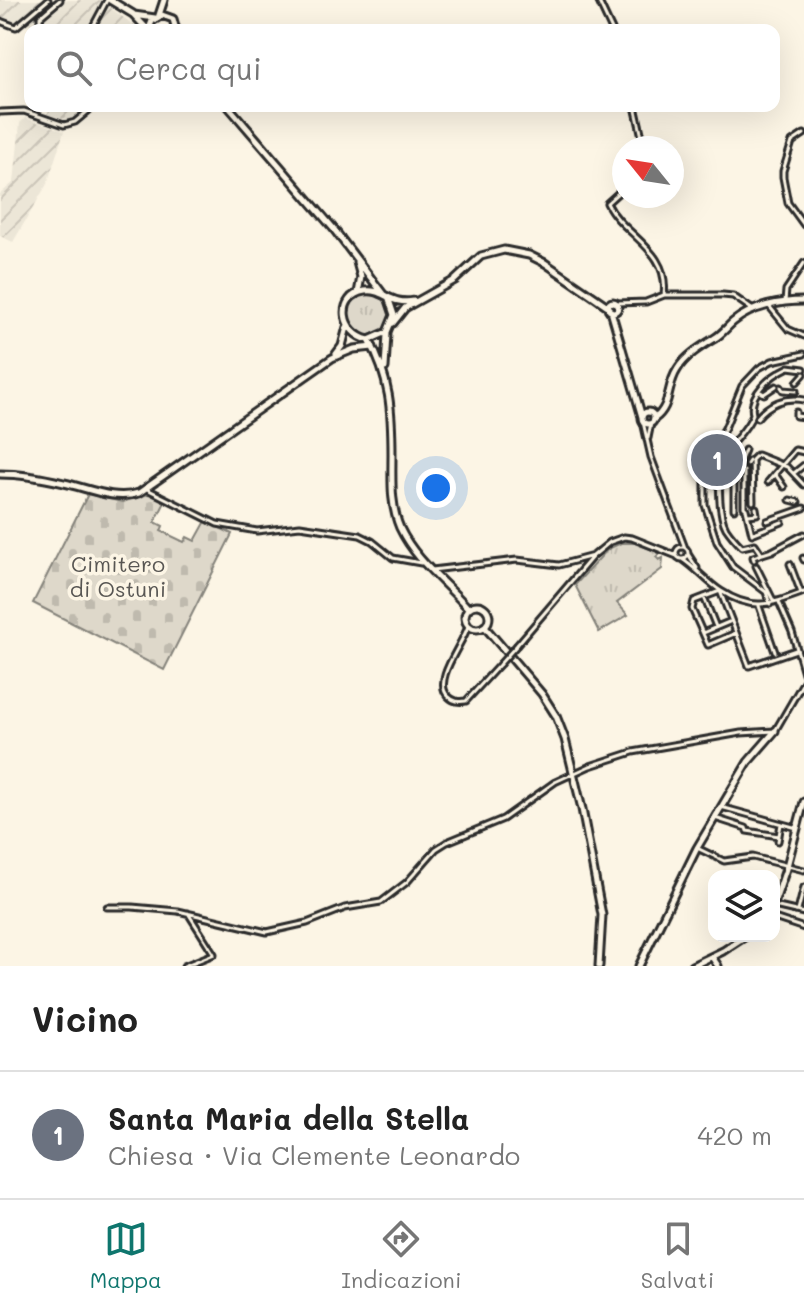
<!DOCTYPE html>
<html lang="it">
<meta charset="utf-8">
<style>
body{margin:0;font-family:Mali,sans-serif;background:#f6f6f6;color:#222}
.controls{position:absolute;right:24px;bottom:24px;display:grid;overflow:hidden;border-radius:16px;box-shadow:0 8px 32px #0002}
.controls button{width:72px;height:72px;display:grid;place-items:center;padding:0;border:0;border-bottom:2px solid #e0e0e0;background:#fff;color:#222;font:40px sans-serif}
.compass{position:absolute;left:612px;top:136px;width:72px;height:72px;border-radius:50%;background:#fff;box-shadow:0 8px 32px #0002;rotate:300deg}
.you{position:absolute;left:436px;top:488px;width:28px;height:28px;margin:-20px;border:6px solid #fff;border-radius:50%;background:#1a73e8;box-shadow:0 0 0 12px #1a73e833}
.badge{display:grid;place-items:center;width:52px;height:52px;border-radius:50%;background:#0f766e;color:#fff;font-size:26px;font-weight:700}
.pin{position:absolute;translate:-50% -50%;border:4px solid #fff;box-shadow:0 2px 8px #0006}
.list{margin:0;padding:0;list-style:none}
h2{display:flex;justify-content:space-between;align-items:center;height:104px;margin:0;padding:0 32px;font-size:34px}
h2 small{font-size:26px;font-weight:400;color:#767676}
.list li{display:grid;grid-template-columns:52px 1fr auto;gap:24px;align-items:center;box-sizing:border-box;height:128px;padding:0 32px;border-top:2px solid #e0e0e0}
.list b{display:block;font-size:30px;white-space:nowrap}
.list p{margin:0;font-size:26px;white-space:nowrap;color:#767676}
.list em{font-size:26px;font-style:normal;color:#767676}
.icon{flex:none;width:44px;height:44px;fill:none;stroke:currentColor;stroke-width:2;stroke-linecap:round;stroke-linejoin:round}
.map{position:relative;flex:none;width:804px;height:966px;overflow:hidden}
.search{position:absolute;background:#fff;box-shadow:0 8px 32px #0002;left:24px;right:24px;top:24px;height:88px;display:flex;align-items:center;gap:20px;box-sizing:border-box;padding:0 28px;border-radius:16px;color:#767676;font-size:30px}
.sheet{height:232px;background:#fff}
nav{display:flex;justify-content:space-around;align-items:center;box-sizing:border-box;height:112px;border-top:2px solid #e0e0e0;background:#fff;font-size:22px;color:#767676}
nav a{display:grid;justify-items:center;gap:4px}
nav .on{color:#0f766e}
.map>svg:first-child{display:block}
.industrial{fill:url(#industrial-furrows)}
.grass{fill:url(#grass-tufts);stroke:#84827a;stroke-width:2}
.cemetery{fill:url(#cemetery-stones);stroke:#84827a;stroke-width:2}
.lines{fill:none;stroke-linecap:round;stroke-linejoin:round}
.street-casing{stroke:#2b2b2b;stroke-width:9}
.secondary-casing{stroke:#2b2b2b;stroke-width:11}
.street{stroke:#fcf5e5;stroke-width:3}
.secondary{stroke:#fcf5e5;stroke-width:5}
.street-bridge-casing{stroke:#2b2b2b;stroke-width:9;stroke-linecap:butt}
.street-bridge{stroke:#fcf5e5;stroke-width:3}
.labels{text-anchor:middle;stroke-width:7;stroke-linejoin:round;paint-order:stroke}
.park-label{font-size:22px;fill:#585653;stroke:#fcf5e5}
</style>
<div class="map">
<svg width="804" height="966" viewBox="0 0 804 966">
<defs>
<pattern id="industrial-furrows" width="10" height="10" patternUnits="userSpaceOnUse" patternTransform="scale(2)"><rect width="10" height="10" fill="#ece6d7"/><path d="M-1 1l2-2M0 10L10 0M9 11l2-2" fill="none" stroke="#cbc5b9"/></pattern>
<pattern id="grass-tufts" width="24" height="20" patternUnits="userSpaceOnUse" patternTransform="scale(2)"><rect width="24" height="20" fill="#ded8ca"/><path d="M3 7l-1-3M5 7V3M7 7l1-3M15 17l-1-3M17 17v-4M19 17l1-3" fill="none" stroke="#bfbaae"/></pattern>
<pattern id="cemetery-stones" width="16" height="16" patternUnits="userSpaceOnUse" patternTransform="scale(2)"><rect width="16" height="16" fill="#ded8ca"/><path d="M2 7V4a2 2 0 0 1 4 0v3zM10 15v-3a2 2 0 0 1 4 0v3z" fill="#bfbaae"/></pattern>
</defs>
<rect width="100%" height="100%" fill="#fcf5e5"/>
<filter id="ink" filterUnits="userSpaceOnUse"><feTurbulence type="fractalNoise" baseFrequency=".0125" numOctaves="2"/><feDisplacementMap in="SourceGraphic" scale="16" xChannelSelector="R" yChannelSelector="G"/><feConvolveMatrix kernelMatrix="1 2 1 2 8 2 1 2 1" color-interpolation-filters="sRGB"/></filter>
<g filter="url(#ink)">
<path class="industrial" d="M0 0H100L140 30H39L22 19 8 28 0 23Z
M52 106H88L72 120H67L47 114Z
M25 118 64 131 47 184 13 242 0 236V194L14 182 20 123Z"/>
<path class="grass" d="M348 315a21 21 0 1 1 42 0a21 21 0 1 1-42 0Z
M621 543H635L660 553 656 557 659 560 663 558 662 569 617 603 628 615 599 632 575 585 608 549Z"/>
<path class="cemetery" d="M152 493 166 500 155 522 163 526 161 531 184 542 187 537 195 541 206 521 232 534 164 670 33 603 88 494 122 502Z"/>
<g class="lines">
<g class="street-casing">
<path id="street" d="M598 0 612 30
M0 21 16 27 48 0
M47 30 40 25V17L60 0
M91 30 107 0
M635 106 642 137 637 148
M0 112 24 111 64 125 75 122 94 106
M804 134 792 142 783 171V177L788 203 804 225
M624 182 618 193 607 203C623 236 670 249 664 295
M785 302 786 290 804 263
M617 303 646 302 664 295H723L733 296 753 310
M769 306 788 329 804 336
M797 382 804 374
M781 387 783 390 796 391
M759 391 764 394 776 386
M796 412V416L804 417
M757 418C768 404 785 396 804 400
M643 422 651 457 685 548
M648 438 651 423
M747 464 749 461
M744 471V507L746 509 752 534
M794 473 804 465
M775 474 784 487
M768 482 795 450 804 452
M720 483 728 460 735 451
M147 489 217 524 257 531 300 526 360 535 372 541 393 558 421 563
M790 500 798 502
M753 502 752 460 757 455 787 467 804 485
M734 509V477L745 450
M748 515 757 514 756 508
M767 521 804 508
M754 533 782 522
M676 553a6 6 0 1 1 12 0a6 6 0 1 1-12 0Z
M761 553 755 544 742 547C736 541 730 534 726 528 718 514 717 467 725 454 734 439 747 430 753 414 748 394 770 376 789 367L804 369
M688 554 697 568
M803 558 804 560
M682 559C696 568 707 582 721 591 753 612 771 604 804 592
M754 560 753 557 772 551 804 534
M790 564 801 593
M756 566 774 602
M432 570 517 560 559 565 593 556
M704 597 716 627
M779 602 792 632 804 673
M770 604 766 592 733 567 717 542 705 505V462L725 428 742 386 759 368 772 361 804 354
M759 606 775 652
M468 626C463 644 432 681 448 696 454 702 459 702 466 701L500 664
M703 633 729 622
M736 633 708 645 692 609 694 601 720 591 749 666 796 650
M517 645 593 556 610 542 624 537 632 538 677 556
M721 807 797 828
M715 818 746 828 747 831 779 836
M778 841 781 824
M697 848 724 861 753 857 804 870
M774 906 804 913
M107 907H132L178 911 267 932 307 923 345 908 381 902 407 882 436 849 447 842 503 819 555 782 590 766 633 752 741 733 775 731 804 681
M798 911 804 887
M774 918 804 928
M184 966 214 954 188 913"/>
</g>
<g class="secondary-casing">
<path id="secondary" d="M110 0 133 14 148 30
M134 15 155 18
M159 15 164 0
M149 29 152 21 162 15 173 19 176 30
M228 106 333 228 383 294
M357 262 361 277 358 293
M389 300 394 315 387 332 369 340C341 334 335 296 365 291 383 288 391 306 414 301
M608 307a5 5 0 1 1 10 0a5 5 0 1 1-10 0Z
M611 311 642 417
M393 323 405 308 455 280 481 256 504 250 529 255 545 263 609 307
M369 340C390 378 392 411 392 454 392 478 390 505 400 528 415 560 445 582 468 608
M336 354 342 346 347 327
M385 368 387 334
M642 418a6 6 0 1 1 12 0a6 6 0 1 1-12 0Z
M654 419C672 406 666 387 677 370 685 356 702 346 715 338 722 334 727 327 733 322 752 306 781 301 804 301
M0 474C22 474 43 478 64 483 88 488 114 501 139 493L332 358 354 349 373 347
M465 617a12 12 0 1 1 24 0a12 12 0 1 1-24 0Z
M485 627 542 694 556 716 565 739 582 809 602 915 599 966
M774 904 787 866 804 802
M712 957 718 966
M639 966 697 848 748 762 775 731
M692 966 723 951 746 936"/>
</g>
<use href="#street" class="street"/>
<use href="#secondary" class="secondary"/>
<g class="street-bridge-casing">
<path id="street-bridge" d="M500 664 517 645"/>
</g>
<use href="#street-bridge" class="street-bridge"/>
</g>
</g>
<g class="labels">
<g class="park-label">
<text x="118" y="572">Cimitero<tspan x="118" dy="25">di Ostuni</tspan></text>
</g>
</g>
</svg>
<div class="controls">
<button><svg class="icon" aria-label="layers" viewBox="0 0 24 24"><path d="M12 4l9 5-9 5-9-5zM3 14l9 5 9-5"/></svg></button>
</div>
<svg class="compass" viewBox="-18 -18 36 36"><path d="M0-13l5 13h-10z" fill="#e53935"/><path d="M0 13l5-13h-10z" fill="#767676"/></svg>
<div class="you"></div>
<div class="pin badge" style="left:717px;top:460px;background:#6b7280">1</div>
<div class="search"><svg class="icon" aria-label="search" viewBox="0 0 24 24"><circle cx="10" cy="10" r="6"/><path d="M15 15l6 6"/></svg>Cerca qui</div>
</div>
<section class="sheet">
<h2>Vicino<small></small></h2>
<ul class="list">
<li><span class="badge" style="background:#6b7280">1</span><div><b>Santa Maria della Stella</b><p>Chiesa · Via Clemente Leonardo</p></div><em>420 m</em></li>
</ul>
</section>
<nav>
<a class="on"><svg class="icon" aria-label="map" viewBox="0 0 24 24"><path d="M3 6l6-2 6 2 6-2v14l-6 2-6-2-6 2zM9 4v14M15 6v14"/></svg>Mappa</a>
<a><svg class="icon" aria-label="directions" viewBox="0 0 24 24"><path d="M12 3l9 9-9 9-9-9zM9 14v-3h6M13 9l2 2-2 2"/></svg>Indicazioni</a>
<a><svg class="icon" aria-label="saved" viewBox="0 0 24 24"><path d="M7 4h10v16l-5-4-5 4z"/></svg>Salvati</a>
</nav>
